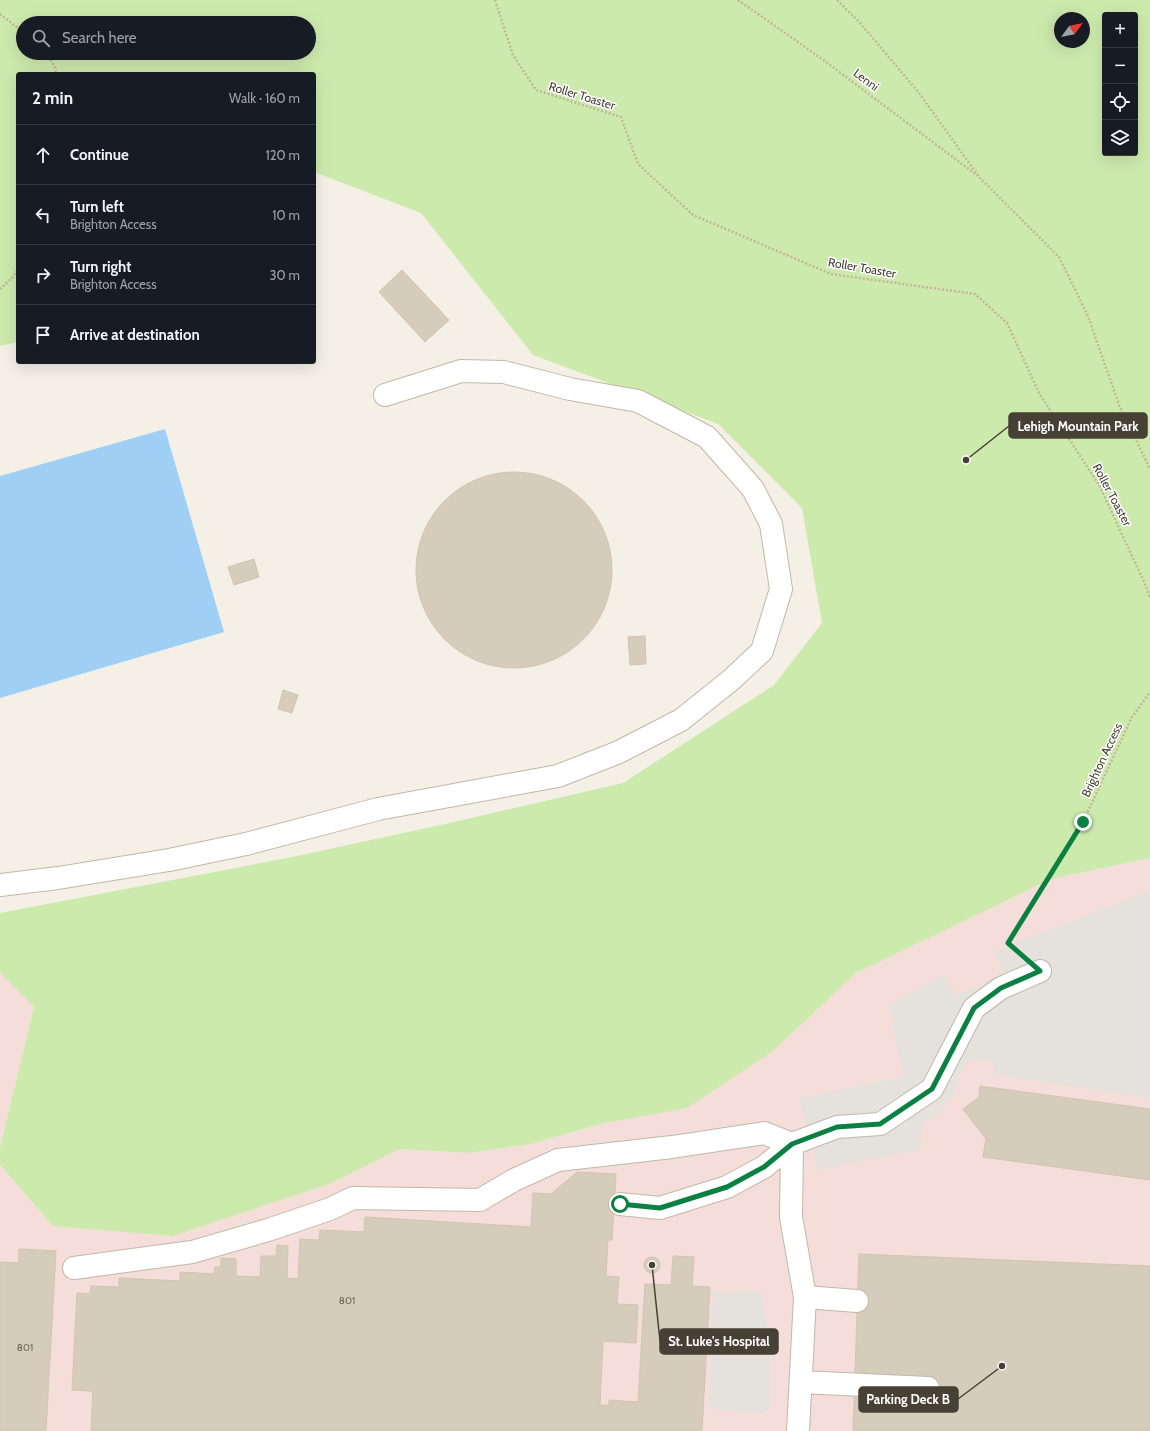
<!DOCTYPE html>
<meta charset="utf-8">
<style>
body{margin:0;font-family:Cabin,sans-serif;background:#242831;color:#f1f3f6}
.controls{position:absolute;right:12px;top:12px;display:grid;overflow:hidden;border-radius:4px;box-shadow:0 4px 16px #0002}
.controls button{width:36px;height:36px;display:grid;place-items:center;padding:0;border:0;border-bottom:1px solid #363941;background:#171b24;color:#f1f3f6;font:20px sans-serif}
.compass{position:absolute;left:1054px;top:12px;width:36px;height:36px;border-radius:50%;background:#171b24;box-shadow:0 4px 16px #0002;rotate:57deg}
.stop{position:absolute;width:12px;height:12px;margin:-9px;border:3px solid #0b8043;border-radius:50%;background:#fff}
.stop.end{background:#0b8043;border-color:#fff;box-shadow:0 1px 4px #0008}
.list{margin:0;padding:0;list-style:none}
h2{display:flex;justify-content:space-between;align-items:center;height:52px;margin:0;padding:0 16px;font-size:17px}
h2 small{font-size:13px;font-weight:400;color:#9ea1a6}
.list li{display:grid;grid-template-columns:26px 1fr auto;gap:12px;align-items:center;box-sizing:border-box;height:60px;padding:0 16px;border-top:1px solid #363941}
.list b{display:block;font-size:15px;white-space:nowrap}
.list p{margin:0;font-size:13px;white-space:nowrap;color:#9ea1a6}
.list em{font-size:13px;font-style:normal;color:#9ea1a6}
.icon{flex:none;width:22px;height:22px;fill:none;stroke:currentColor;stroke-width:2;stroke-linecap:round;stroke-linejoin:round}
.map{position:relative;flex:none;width:1150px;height:1431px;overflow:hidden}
.search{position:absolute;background:#171b24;box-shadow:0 4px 16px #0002;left:16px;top:16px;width:300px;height:44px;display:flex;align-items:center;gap:10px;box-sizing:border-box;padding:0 14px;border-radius:22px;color:#9ea1a6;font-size:15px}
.panel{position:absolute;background:#171b24;box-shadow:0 4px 16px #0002;left:16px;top:72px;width:300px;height:292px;border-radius:4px}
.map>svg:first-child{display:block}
.medical{fill:#f5ded9}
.green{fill:#cdeaad;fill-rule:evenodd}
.parking{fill:#e5e2de}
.water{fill:#9fcff4}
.building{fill:#d6ccbb;stroke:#d1c4ae}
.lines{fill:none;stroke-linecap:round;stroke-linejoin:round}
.minor-casing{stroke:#c0b8a8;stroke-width:24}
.path{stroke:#c2b599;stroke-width:2.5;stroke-dasharray:2 2;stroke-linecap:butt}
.minor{stroke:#fff;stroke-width:22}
.route{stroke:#0b8043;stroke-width:5}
.labels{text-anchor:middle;stroke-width:3;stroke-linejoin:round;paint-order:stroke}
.number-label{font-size:10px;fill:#6b6356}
.street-label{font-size:12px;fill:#474035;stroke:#fff}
.leader{fill:none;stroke:#474035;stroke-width:1.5}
.callout-dot{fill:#474035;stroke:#fff;stroke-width:1.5}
.callout{fill:#474035;stroke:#474035;stroke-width:1.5}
.callout-label{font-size:13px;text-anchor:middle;font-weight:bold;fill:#fff}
</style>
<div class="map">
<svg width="1150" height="1431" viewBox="0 0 1150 1431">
<rect width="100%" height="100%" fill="#f4f0e6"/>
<path class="medical" d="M1150 858V1431H0V1165L53 1226 332 1183 400 1149 468 1153 531 1144 600 1124 773 1051 856 973 1051 879Z
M0 973 34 1007 0 1148Z"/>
<path class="green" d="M0 0H1150V858L1051 879 856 973 773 1051 687 1108 600 1124 531 1144 468 1153 400 1149 332 1183 172 1236 53 1226 0 1165V1148L34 1007 0 973V913L292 857 445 824 623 783 774 685 822 623 802 508 718 424 533 355 421 213 314 172V74H18V342L0 346ZM1105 15H1135V153H1105ZM1060 18H1084V42H1060ZM23 23H309V53H23Z"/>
<path class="parking" d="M1150 891V1098L992 1074 994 1062 977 1059 964 1066 960 1074 954 1094 937 1115 923 1122 920 1150 818 1170 799 1098 903 1077 889 1005 944 974 957 996 1003 972 994 951Z
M761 1291 771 1345 769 1409 763 1414 708 1408 713 1292Z"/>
<path class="water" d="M165 429 224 632 0 698V476Z"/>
<path class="building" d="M402 270 449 320 425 342 379 292Z
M416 570a98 98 0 1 1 196 0a98 98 0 1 1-196 0Z
M254 559 259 577 234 585 228 567Z
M645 636 646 664 630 665 628 637Z
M283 690 298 695 292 713 278 709Z
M980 1086 1150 1109V1180L983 1157 986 1139 963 1109 979 1097Z
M577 1172 616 1174 612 1240H608L606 1276 619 1277 617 1304 638 1305 636 1343 603 1341 600 1405H609V1400L638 1402 645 1284 671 1285 673 1256 694 1257 692 1286 710 1287 702 1431H91L93 1391 72 1390 77 1293 90 1294 91 1286 119 1287V1278L180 1281V1272L214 1274 215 1267H221V1258L236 1259V1276L260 1277 261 1256H276L277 1245 288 1246 287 1278 298 1279 300 1239 319 1240 320 1230 364 1232 365 1217 531 1227 533 1193 551 1194Z
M19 1249 56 1251 46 1431H0V1262L19 1263Z
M859 1254 1150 1266V1431H853Z
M644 1265a8 8 0 1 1 16 0a8 8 0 1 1-16 0Z"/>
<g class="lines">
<g class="minor-casing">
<path id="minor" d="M0 885 58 878 169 860 246 844 378 809 558 776 619 752 681 720 731 680 762 651 781 589 771 524 753 489 707 437 638 401 570 389 504 372 461 371 385 395
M792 1144 791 1217 805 1297 798 1431
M620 1204 660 1208 727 1187 764 1167 792 1144 837 1127 880 1124 932 1089 974 1008 1001 988 1040 971
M74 1268 192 1252 268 1230 330 1209 353 1198 480 1200 514 1180 558 1160 672 1147 764 1133 792 1144
M805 1297 857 1301
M801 1382 928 1388"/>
</g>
<path class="path" d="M495 0 513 55 536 90 621 117 638 164 693 215 831 274 975 294 1007 323 1039 393 1099 485 1146 586 1150 598
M738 0 822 59 978 176
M837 0 861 24 919 93 980 178 1059 257 1088 316 1119 405 1150 469
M0 14 23 32
M46 53 55 67 56 74
M0 289 14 276 18 268
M1019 953 1008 943 1083 822 1132 717 1150 692"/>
<use href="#minor" class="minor"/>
</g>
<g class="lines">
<path class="route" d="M620 1204 660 1208 727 1187 764 1167 792 1144 837 1127 880 1124 932 1089 974 1008 1001 988 1040 971 1008 943 1083 822"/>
</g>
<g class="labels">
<g class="number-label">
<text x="347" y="1304">801</text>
<text x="25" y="1351">801</text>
</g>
<g class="street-label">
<text transform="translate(866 80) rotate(37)" y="4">Lenni</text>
<text transform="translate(582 96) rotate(17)" y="4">Roller Toaster</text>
<text transform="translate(862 268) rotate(10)" y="4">Roller Toaster</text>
<text transform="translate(1112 495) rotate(62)" y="4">Roller Toaster</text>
<text transform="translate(1102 760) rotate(-65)" y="4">Brighton Access</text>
</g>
</g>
<path class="leader" d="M966 460L1009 426M652 1265L660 1341M1002 1366L958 1399"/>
<g class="callout-dot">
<circle cx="966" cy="460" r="4"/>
<circle cx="652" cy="1265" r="4"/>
<circle cx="1002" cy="1366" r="4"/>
</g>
<g class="callout">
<rect x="1009" y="413" width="138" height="25" rx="4"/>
<rect x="660" y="1329" width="118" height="25" rx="4"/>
<rect x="859" y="1387" width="99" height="25" rx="4"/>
</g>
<g class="callout-label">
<text x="1078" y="431">Lehigh Mountain Park</text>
<text x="719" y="1346">St. Luke's Hospital</text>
<text x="908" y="1404">Parking Deck B</text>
</g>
</svg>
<div class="controls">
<button>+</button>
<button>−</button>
<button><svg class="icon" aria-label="locate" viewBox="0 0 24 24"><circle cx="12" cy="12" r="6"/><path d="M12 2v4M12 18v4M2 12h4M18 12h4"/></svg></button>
<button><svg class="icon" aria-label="layers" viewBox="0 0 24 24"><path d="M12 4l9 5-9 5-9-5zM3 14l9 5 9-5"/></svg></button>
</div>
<svg class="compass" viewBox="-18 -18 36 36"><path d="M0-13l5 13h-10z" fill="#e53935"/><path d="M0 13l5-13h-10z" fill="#9ea1a6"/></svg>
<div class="stop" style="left:620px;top:1204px"></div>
<div class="stop end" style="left:1083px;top:822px"></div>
<div class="search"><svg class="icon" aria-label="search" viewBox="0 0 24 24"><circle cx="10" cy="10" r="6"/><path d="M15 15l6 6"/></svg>Search here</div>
<section class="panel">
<h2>2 min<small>Walk · 160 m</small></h2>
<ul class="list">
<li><svg class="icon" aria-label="ahead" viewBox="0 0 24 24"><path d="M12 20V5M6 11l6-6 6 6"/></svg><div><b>Continue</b></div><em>120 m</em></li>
<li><svg class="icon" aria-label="left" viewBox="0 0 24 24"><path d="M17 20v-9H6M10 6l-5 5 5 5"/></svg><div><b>Turn left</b><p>Brighton Access</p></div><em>10 m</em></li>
<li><svg class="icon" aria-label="right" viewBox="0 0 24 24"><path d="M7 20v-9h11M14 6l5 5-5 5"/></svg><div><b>Turn right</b><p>Brighton Access</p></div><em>30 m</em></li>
<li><svg class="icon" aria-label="arrive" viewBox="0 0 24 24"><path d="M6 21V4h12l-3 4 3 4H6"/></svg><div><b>Arrive at destination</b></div></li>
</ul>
</section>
</div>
